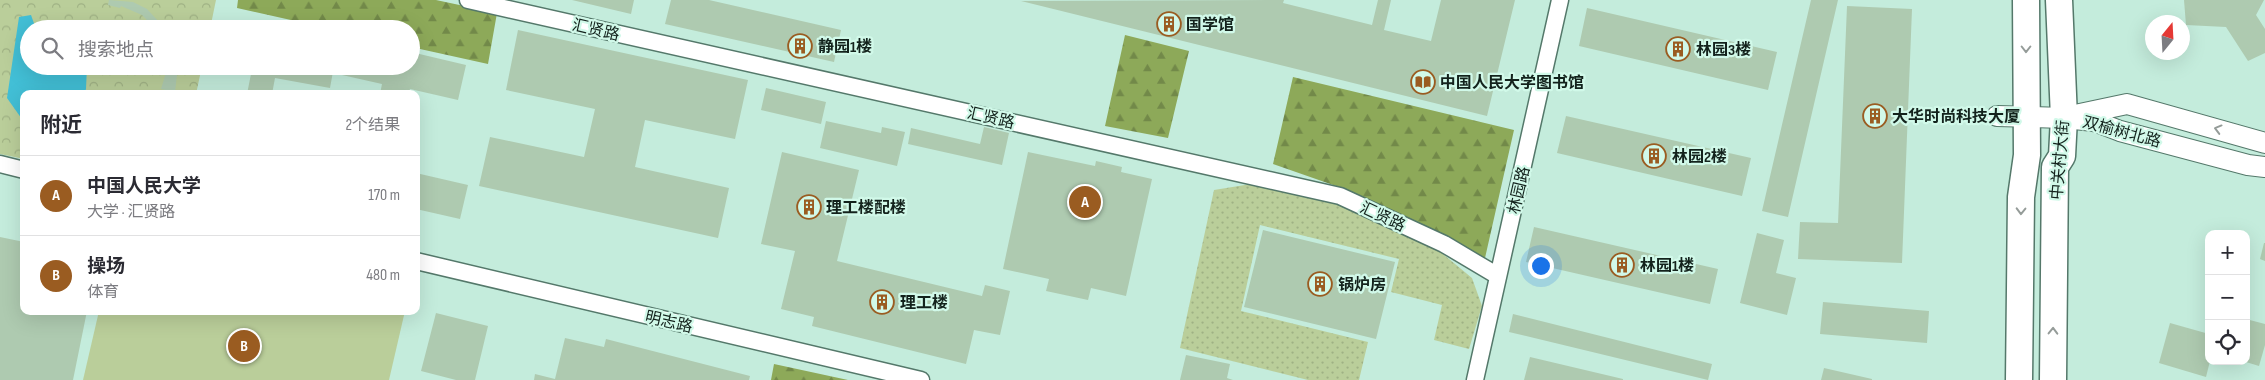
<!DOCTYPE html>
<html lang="zh">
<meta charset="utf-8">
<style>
body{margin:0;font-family:"Sofia Sans Condensed","Noto Sans SC",sans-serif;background:#f2f2f3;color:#2b2b33}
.controls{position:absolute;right:15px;bottom:15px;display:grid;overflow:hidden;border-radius:10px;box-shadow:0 5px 20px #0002}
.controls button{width:45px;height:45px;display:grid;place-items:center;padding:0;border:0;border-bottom:1px solid #e1e1e2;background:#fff;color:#2b2b33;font:25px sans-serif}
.compass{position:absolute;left:2145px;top:15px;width:45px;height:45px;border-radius:50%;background:#fff;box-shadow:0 5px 20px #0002;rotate:18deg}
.you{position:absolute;left:1540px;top:265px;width:18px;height:18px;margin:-12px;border:4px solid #fff;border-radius:50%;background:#1a73e8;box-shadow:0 0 0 8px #1a73e833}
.badge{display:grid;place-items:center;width:32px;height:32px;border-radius:50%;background:#9a5c21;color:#fff;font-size:16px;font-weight:700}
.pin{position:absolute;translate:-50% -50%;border:2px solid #fff;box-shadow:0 1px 5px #0006}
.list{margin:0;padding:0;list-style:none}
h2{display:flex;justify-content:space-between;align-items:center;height:65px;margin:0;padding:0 20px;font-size:21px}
h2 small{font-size:16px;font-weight:400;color:#7c7c81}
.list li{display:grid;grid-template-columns:32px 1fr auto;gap:15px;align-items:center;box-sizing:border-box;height:80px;padding:0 20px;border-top:1px solid #e1e1e2}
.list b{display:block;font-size:19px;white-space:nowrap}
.list p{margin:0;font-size:16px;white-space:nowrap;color:#7c7c81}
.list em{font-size:16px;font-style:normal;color:#7c7c81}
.icon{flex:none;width:28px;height:28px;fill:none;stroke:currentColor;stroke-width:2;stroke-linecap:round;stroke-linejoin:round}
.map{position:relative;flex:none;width:2265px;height:380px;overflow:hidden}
.search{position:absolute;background:#fff;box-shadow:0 5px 20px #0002;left:20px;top:20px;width:400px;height:55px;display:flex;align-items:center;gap:12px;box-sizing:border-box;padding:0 18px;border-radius:28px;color:#7c7c81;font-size:19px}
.panel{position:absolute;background:#fff;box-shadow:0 5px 20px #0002;left:20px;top:90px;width:400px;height:225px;border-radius:10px}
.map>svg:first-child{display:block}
.grass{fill:url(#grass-dots)}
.forest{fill:url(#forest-firs)}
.park{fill:url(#park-crowns)}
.garden{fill:#bace9a}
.water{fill:#42bfd6}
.building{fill:#aecab0}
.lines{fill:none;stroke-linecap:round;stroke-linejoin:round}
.minor-casing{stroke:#54786a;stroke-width:19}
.tertiary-casing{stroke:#54786a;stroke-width:22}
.primary-casing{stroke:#54786a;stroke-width:29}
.minor{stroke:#fff;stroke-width:16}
.tertiary{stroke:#fff;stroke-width:20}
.primary{stroke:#fff;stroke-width:26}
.oneway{stroke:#959c99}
.labels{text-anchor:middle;stroke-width:4.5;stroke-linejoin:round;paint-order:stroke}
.poi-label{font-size:16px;font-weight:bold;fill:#13221c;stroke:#d1f9e9;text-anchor:start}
.street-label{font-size:16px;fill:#13221c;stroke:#d1f9e9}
</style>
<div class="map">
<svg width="2265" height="380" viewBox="0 0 2265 380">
<defs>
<pattern id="grass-dots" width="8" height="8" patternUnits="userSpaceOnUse" patternTransform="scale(1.25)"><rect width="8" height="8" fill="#bace9a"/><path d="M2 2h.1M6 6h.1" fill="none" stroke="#9fb184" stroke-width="1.8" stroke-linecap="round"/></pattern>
<pattern id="forest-firs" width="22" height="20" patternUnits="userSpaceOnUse" patternTransform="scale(1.25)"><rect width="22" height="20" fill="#8da959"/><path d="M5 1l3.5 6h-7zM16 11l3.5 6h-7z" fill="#728949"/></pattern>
<pattern id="park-crowns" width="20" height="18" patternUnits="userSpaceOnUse" patternTransform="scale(1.25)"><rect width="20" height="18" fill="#bace9a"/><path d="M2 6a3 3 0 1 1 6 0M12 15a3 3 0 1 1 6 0" fill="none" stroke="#9fb184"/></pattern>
</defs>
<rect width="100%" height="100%" fill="#c4ecdc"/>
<path class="grass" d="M1251 184 1343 206 1426 240 1472 278 1482 306 1469 349 1434 340 1442 305 1391 292 1399 259 1260 225 1241 311 1368 342 1359 380H1308L1180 348 1214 190Z"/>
<path class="forest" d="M238 0H436L497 13 488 64 411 47V29H331L237 8Z
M1125 35 1189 51 1168 138 1105 126Z
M1293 77 1514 130 1485 258 1336 186 1273 164Z
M774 364 848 380H771Z"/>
<path class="park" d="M0 0H216L210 29H29V66H202L196 94H24V159L0 154Z"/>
<path class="garden" d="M99 311H405L389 380H83Z"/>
<path class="water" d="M31 15 36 29H29V66H87L86 89 84 94H24V122L7 98 19 17Z"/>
<path class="building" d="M109 0 133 2 147 9 160 23 164 21 169 29H151L154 27 142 15 121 6 120 8 108 5Z
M572 0H634L631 14Z
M671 0H709L841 30 834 62 665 24Z
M1284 0 1283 3 1372 25 1378 0H1391L1384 30 1431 41 1441 0H1515L1487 116 1021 1Z
M1811 0H1838L1788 217 1762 211Z
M2184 0H2264L2256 15 2265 29V53L2248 61 2226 27 2186 25Z
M1847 6 1912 9 1902 263 1798 259 1800 222 1838 223Z
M1587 8 1777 52 1768 90 1579 46Z
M228 24 246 28V29H227Z
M518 30 748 80 735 139 645 120 635 167 729 188 718 238 479 186 490 137 584 157 595 109 506 90Z
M411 52 466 65 458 100 410 89 409 94H380L382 84 342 75 344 66H411Z
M168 66H178L175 92 161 89Z
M242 66H334L330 88 275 78 272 94H247L251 74 240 73Z
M766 88 826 102 821 124 761 110Z
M1566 116 1751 158 1742 196 1557 153Z
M826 121 881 133 882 127 905 132 897 166 820 148Z
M984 127 1009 133 1002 165 908 144 911 128 980 144Z
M782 152 859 170 837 261 982 296 985 285 1010 291 1000 335 974 330 966 364 812 326 814 317 781 309 795 251 761 244Z
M1028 152 1095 166 1096 161 1122 167 1121 172 1152 179 1126 296 1091 288 1088 300 1046 291 1049 279 1003 269Z
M416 173 468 185 460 219 416 209Z
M1534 227 1718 269 1710 304 1526 262Z
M1263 230 1395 262 1376 339 1244 307Z
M1757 233 1784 240 1776 273 1796 278 1787 315 1740 303Z
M0 237 24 242V311H87L73 380H0Z
M2264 243H2265V261L2260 259Z
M1823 302 1929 311 1927 343 1820 334Z
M436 313 488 326 475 380H456L421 371Z
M1513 314 1712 364 1708 380 1509 332Z
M2246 319 2265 324V345L2259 366 2246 362Z
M2170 323 2209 334V361H2210L2206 377 2159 363Z
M565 338 604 347 606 339 750 376 749 380H534L535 374 555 379Z
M1186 355 1230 364 1227 378 1233 380H1180Z
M1530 357 1623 379V380H1524Z
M1824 368 1872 379V380H1821Z"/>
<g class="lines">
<g class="minor-casing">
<path id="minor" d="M468 0 1340 196 1444 244 1498 276
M0 164 24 170
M416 261 921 380
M1475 380 1560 0"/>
</g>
<g class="tertiary-casing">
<path id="tertiary" d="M2075 115 2127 104 2265 143
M1997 116 2064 118 2094 121 2120 131 2248 165 2265 167"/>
</g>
<g class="primary-casing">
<path id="primary" d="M2019 380 2021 197 2027 155 2026 0
M2053 380 2055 167 2062 156 2064 118 2059 0"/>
</g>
<use href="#minor" class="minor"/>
<use href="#tertiary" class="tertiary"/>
<use href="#primary" class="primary"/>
</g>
<defs><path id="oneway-chevron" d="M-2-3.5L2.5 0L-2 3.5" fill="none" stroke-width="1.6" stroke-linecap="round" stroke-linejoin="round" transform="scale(1.25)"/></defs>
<g class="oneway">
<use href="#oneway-chevron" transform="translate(2026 49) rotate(90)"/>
<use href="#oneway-chevron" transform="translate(2218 129) rotate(-165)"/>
<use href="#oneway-chevron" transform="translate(2021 211) rotate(91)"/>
<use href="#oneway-chevron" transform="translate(2053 331) rotate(-89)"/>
</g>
<defs>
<g id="building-ring" transform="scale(1.25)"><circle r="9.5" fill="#d1f9e9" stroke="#9a5c21" stroke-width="1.5"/><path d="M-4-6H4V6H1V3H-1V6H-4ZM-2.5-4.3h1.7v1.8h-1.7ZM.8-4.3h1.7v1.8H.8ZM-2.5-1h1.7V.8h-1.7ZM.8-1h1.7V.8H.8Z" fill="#9a5c21"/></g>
<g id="library-ring" transform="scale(1.25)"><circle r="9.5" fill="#d1f9e9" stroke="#9a5c21" stroke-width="1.5"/><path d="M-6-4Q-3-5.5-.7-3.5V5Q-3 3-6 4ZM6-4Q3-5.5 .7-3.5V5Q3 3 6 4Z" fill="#9a5c21"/></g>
</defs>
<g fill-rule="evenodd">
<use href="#building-ring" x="1169" y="24"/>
<use href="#building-ring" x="800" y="46"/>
<use href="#building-ring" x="1678" y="49"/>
<use href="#library-ring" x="1423" y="82"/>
<use href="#building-ring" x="1875" y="116"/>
<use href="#building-ring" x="1654" y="156"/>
<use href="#building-ring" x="809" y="207"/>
<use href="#building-ring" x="1622" y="265"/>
<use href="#building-ring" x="1320" y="284"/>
<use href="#building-ring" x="882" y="302"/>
</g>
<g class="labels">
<g class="poi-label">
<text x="1186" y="30">国学馆</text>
<text x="818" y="52">静园1楼</text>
<text x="1696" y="55">林园3楼</text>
<text x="1440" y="88">中国人民大学图书馆</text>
<text x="1892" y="122">大华时尚科技大厦</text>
<text x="1672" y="162">林园2楼</text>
<text x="826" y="213">理工楼配楼</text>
<text x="1640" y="271">林园1楼</text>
<text x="1338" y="290">锅炉房</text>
<text x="900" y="308">理工楼</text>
</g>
<g class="street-label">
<text transform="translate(596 29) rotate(13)" y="6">汇贤路</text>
<text transform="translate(991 117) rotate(13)" y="6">汇贤路</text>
<text transform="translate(2122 131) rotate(15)" y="6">双榆树北路</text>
<text transform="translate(2059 160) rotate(-85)" y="6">中关村大街</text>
<text transform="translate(1518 190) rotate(-77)" y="6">林园路</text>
<text transform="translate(1383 216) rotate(25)" y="6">汇贤路</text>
<text transform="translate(669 321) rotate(13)" y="6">明志路</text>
</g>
</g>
</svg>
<div class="controls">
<button>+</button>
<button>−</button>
<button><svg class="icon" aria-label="locate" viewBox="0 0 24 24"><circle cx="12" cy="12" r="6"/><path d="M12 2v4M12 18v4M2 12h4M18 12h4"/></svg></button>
</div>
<svg class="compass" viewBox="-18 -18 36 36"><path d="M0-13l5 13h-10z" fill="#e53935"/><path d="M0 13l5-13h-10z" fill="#7c7c81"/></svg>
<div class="you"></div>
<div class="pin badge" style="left:1085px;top:202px">A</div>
<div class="pin badge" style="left:244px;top:346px">B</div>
<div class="search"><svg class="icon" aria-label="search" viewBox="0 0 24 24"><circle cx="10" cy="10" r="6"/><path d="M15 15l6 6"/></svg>搜索地点</div>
<section class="panel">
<h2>附近<small>2个结果</small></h2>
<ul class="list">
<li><span class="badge">A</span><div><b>中国人民大学</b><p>大学 · 汇贤路</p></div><em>170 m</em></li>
<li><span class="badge">B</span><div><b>操场</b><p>体育</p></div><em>480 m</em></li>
</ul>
</section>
</div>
